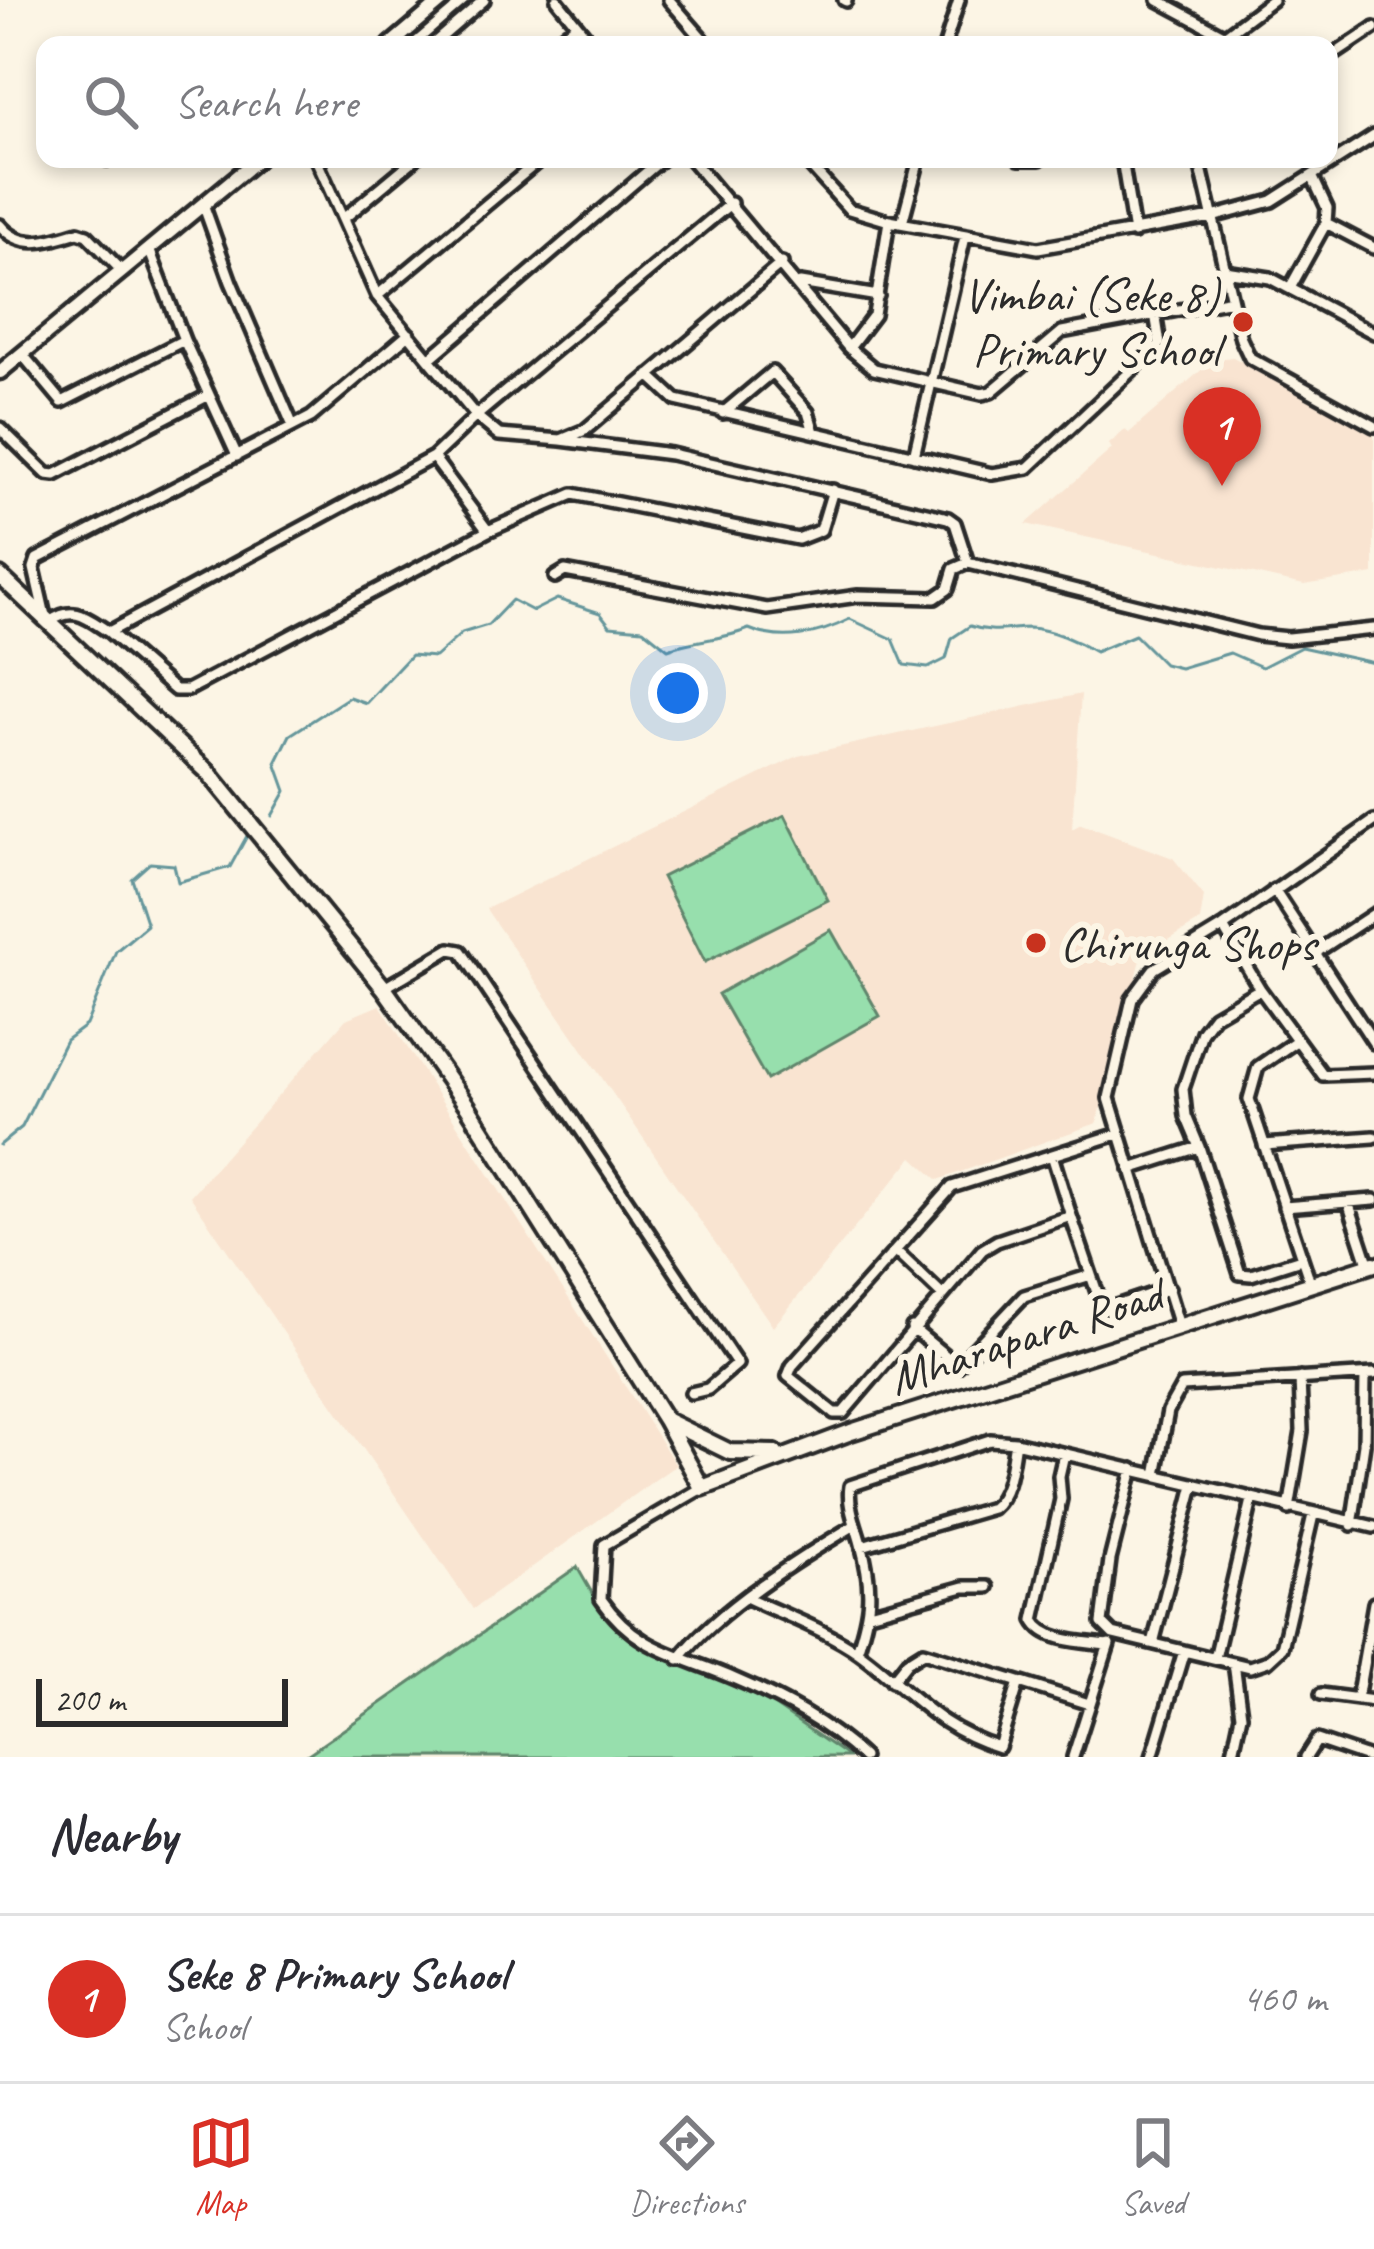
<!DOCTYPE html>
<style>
body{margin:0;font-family:Caveat,sans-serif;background:#f7f7f7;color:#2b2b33}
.scale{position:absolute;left:36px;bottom:30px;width:252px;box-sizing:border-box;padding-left:12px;border:6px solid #2b2b2b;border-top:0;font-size:33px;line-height:42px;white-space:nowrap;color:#2b2b2b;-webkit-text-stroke:9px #fcf5e5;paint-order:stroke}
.you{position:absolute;left:678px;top:693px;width:42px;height:42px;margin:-30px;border:9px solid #fff;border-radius:50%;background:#1a73e8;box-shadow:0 0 0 18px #1a73e833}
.badge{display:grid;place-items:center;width:78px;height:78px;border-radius:50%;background:#d93025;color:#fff;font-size:39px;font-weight:700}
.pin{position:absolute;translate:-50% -99px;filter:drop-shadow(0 3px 6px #0008)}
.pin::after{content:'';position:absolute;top:63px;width:42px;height:36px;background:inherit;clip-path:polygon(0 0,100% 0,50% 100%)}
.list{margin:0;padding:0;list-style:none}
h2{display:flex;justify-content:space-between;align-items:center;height:156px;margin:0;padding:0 48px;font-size:51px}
h2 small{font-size:39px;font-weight:400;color:#7c7c81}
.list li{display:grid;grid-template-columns:78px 1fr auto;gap:36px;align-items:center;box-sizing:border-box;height:168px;padding:0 48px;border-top:3px solid #e1e1e2}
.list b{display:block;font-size:45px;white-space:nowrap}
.list p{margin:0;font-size:39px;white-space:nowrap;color:#7c7c81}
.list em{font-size:39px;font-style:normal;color:#7c7c81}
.icon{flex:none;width:66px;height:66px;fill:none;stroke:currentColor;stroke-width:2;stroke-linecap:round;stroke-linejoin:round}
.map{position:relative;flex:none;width:1374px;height:1757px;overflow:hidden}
.search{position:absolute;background:#fff;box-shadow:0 6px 18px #0003;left:36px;right:36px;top:36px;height:132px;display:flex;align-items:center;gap:30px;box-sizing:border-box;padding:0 42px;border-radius:24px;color:#7c7c81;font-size:45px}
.sheet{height:324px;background:#fff}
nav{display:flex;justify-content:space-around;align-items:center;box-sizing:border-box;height:168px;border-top:3px solid #e1e1e2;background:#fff;font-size:33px;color:#7c7c81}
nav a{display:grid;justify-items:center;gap:6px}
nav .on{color:#d93025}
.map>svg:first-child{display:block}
.built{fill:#f9e4d1}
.green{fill:#97dfad;stroke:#61856c;stroke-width:3}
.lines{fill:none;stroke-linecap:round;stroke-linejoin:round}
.stream{stroke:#65969b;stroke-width:3}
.minor-casing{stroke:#2b2b2b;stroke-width:18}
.tertiary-casing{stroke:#2b2b2b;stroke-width:21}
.secondary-casing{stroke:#2b2b2b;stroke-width:22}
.minor{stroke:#fcf5e5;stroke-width:9}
.tertiary{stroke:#fcf5e5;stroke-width:12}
.secondary{stroke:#fcf5e5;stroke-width:14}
.poi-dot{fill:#c8321e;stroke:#fcf5e5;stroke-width:4.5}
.labels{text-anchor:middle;stroke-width:12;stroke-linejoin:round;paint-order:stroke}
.poi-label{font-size:48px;fill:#2b2b2b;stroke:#fcf5e5;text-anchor:end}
.street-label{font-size:48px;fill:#2b2b2b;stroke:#fcf5e5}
</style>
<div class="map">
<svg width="1374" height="1757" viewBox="0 0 1374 1757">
<rect width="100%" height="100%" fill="#fcf5e5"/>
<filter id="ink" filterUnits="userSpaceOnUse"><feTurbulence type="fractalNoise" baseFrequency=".00833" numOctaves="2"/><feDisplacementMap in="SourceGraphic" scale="24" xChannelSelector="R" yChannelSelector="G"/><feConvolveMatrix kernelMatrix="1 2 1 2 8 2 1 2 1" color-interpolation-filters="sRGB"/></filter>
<g filter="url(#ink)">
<path class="built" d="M1233 357 1374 435V574L1304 585 1026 524 1112 449 1109 444 1125 430 1129 433 1214 359Z
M1081 694 1072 829 1081 824 1173 858 1204 896 1200 921 1142 956 1097 1123 938 1180 913 1157 773 1327 486 909 798 756Z
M380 1005 676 1465 473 1609 190 1196 346 1019Z"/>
<path class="green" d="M785 815 828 900 705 962 662 877Z
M831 930 880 1016 767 1080 718 994Z
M577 1567 592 1593 642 1645 762 1697 849 1757H304Z"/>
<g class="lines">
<path class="stream" d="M272 816 286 791 276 763 290 735 349 697 366 703 411 655 435 657 462 633 488 625 512 600 533 611 557 599 600 613 610 626 643 629 668 649C695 639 723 640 749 629 782 643 819 635 850 619L893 639 904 665 928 668 946 659 952 638 970 626C992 634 1007 628 1029 628 1051 629 1077 641 1095 652L1135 635 1164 664 1180 668 1230 653 1262 667 1301 647 1374 663
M0 1145 22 1127 66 1040 86 1025 116 951 147 925 132 879 150 863 174 865 178 882 230 867 247 836"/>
<g class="minor-casing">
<path id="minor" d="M557 0 593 45
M669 0 708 45
M844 0 846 1
M1158 0 1242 45
M1224 36 1272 0
M432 45 484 0
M552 45 576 25
M945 45 959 0
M1329 58 1374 28
M316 159 377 296 476 416 499 435 561 440 585 430 782 263
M691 159 849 348 874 369 982 394 991 392 1062 332 1232 300
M804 159 849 209 889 221 1038 248 1212 217 1272 201 1374 136
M1019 159H1040
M1122 159 1134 233
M1199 159 1241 339 1250 358 1374 426
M107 160 109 159
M1313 178 1327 208 1326 223 1374 248
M203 204 231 282 293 426
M343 219 415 159
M902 223 919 159
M0 225C21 251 49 241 78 232L87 235 123 272
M149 249 184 340 237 456
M1225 271 1270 278 1374 333
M800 283 878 296
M1290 288 1326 223
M377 296 541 159
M849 348 874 315 889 221
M22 354 62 402 184 340
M430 358 662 159
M649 375 676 400 992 474 1028 468 1160 344 1155 313
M723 413 772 372 808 412 814 432
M0 428 47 474 55 475 209 395
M561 440 671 454 948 518 955 523 968 563 1258 635 1288 638 1374 629
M914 456 965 237
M433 457 488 531
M555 577 565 571 767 609 858 596 935 598 948 589 954 569 968 563
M45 616 34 568 37 559 311 417 409 334
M51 621C74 605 87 618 109 632L433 457 476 416 731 203
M109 632 175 690H188L488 531 573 494 798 539 821 530 833 490
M1274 890 1374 1043
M1315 953 1374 914
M384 988 450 949 461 951 737 1364 708 1389 691 1393
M1260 989 1323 1075 1374 1073
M1296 1041 1258 1067 1249 1099 1311 1285
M1264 1145 1374 1137
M1199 1147 1240 1274 1251 1275 1301 1259
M1052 1155 1071 1216 997 1241 982 1250 843 1413H834L788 1376 792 1366 952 1187 1118 1134
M1130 1169 1199 1147 1186 1116 1183 1089 1202 1032 1214 1016 1260 989 1223 927
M1348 1202 1369 1266
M1284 1207 1374 1200
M896 1251 941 1294
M1091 1275 1102 1307 1107 1309 1169 1288
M1179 1326 1109 1098 1132 999 1154 969 1223 927 1374 821
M912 1328 958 1366 1024 1296 1091 1275 1071 1216
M1064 1454 1059 1476 1061 1499 1034 1620C1045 1642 1085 1642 1108 1645
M1133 1469 1110 1560 1102 1623 1113 1634 1250 1667 1268 1661 1282 1648 1313 1515
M1156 1475 1168 1411 1182 1386 1374 1374
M702 1488 604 1545 601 1599C637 1652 681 1655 735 1679 782 1699 826 1722 863 1757
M1289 1509 1302 1431 1300 1378
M1352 1525 1364 1444 1365 1376
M862 1546 992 1508C1010 1493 1011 1464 1015 1442
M748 1598C784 1615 826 1630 859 1653 910 1690 935 1728 999 1747L1019 1682 1089 1704
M869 1613 964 1587H988
M1153 1643 1194 1485
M857 1651C871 1609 873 1588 861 1544 856 1525 847 1506 850 1486L990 1440 1015 1442 1374 1527
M1215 1658 1252 1500
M679 1659C718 1609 800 1558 855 1525
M892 1681 907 1662 923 1652 1019 1682
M1321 1694 1374 1701
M1357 1699 1374 1603
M1073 1757 1109 1644
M1152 1757 1184 1651
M1232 1757 1241 1715 1234 1663
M1306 1757 1317 1740 1367 1757"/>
</g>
<g class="tertiary-casing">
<path id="tertiary" d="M390 45 443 0
M0 372 258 159"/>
</g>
<g class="secondary-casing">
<path id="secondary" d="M0 576 208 772 384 988 468 1107 665 1420 702 1488 851 1432 1374 1264
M667 1421 730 1452 775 1453"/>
</g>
<use href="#minor" class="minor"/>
<use href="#tertiary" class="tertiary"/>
<use href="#secondary" class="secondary"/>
</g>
</g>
<g class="poi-dot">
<circle cx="1243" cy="322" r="12"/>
<circle cx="1036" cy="943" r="12"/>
</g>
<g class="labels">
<g class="poi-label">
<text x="1219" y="311">Vimbai (Seke 8)<tspan x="1219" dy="55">Primary School</tspan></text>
<text x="1060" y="960" text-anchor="start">Chirunga Shops</text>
</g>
<g class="street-label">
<text transform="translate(1025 1335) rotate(-18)" y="17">Mharapara Road</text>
</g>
</g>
</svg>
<div class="scale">200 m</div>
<div class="you"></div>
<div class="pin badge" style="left:1222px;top:486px">1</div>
<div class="search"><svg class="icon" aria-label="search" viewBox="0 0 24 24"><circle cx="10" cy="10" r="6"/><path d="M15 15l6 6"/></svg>Search here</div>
</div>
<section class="sheet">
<h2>Nearby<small></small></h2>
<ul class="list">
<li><span class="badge">1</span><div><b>Seke 8 Primary School</b><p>School</p></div><em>460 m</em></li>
</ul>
</section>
<nav>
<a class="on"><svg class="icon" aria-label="map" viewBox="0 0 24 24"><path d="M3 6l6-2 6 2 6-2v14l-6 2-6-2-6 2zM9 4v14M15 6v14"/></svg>Map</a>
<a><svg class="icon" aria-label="directions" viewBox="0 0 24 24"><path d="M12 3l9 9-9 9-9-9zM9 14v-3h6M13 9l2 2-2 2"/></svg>Directions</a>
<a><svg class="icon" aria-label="saved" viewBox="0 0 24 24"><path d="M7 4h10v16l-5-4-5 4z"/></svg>Saved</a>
</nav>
